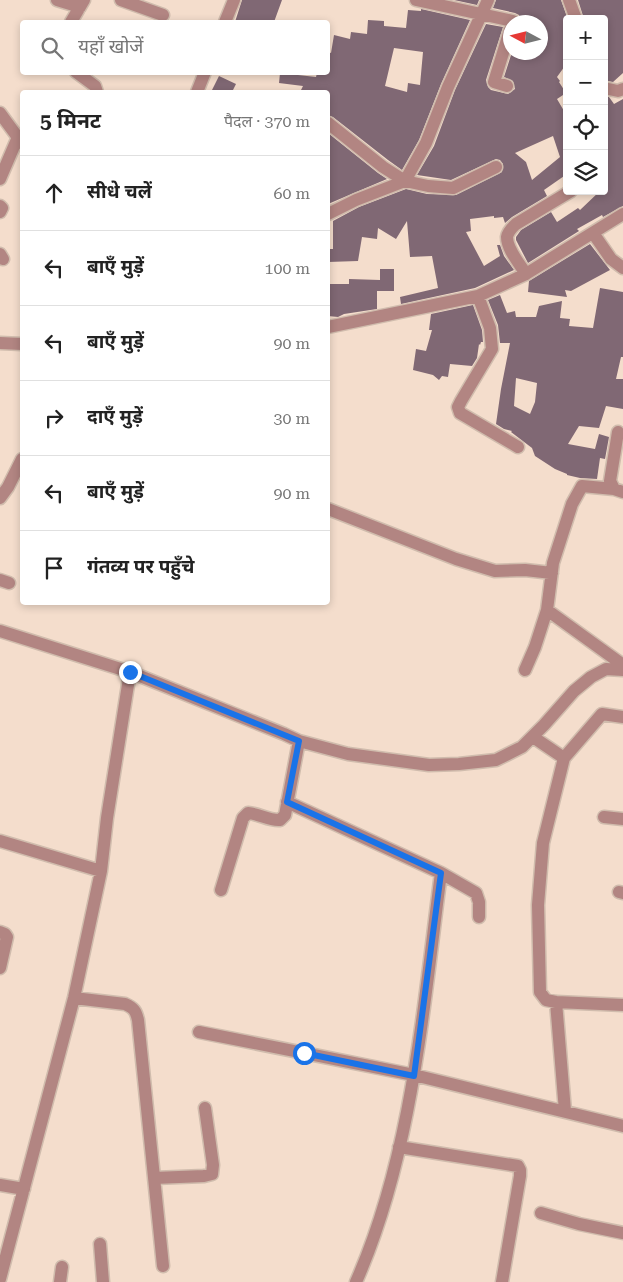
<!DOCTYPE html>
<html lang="hi">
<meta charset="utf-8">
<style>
body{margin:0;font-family:"Roboto Serif","Noto Sans Devanagari",serif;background:#f6f6f6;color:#222}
.controls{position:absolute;right:15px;top:15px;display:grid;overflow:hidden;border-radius:5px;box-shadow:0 2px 8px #0003}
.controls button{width:45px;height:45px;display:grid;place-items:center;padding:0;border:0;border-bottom:1px solid #e0e0e0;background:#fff;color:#222;font:25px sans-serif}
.compass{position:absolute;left:503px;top:15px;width:45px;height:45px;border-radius:50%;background:#fff;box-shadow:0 2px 8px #0003;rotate:277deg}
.stop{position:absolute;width:15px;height:15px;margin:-11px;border:4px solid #1a73e8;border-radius:50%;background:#fff}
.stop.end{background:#1a73e8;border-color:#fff;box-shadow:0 1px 5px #0008}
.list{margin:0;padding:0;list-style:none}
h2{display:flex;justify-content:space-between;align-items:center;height:65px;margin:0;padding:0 20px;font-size:21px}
h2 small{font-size:16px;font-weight:400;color:#767676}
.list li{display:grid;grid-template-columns:32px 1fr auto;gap:15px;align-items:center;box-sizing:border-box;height:75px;padding:0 20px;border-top:1px solid #e0e0e0}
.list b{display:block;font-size:19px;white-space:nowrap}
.list em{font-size:16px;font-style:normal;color:#767676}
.icon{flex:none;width:28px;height:28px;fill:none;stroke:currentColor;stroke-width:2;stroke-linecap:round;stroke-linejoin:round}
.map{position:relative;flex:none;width:623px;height:1282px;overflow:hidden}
.search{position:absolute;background:#fff;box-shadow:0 2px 8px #0003;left:20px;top:20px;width:310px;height:55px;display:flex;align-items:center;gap:12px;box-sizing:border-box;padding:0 18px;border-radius:5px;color:#767676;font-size:19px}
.panel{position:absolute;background:#fff;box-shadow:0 2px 8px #0003;left:20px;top:90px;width:310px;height:515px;border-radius:5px}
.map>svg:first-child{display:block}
.building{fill:#806874;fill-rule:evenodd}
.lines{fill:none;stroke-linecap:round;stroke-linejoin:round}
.minor-casing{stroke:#d0bcad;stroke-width:15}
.tertiary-casing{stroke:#d0bcad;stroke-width:15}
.minor{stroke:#b28582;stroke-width:12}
.tertiary{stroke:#b28582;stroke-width:12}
.route{stroke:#1a73e8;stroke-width:6}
</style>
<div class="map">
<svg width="623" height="1282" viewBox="0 0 623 1282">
<rect width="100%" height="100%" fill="#f4ddcc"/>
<path class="building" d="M242 0H282L274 22H235Z
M454 0H479L477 5Z
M496 0H561L567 17V63L557 77 560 81 559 82 566 93 557 99 567 116V174L544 190 547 196 512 217 505 223 503 217 494 218V216L470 219 471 231 466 232 484 266 500 256 497 245H500L504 256 514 270 475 288 401 304 400 297 438 288 432 256 410 257 407 221 396 239 378 228 377 239 362 237 358 261 328 262V249H333V221L359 207 406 189 427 194 456 195 502 172 503 164 500 160 496 159 451 180 417 175 434 146 455 90 486 24 503 27 486 80 488 87 491 90 508 94 515 89 513 81 504 77 512 52H540V22H521L519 15 515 13 493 8ZM553 136 560 157 532 180 526 162 515 153Z
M578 0H623V73L613 82 604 80V19H584Z
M421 9 470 20 441 84 419 140 402 170 388 160 333 117 328 115V92H300L303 86 279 83 280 73 316 77 317 73 324 74V72H328V52L331 53 334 35 350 39 351 32 367 34 368 20 384 21V26L406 28 408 10 421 11ZM394 48 423 52 420 85 408 83 407 92 385 86Z
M219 76 236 84 232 92H211Z
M604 96 609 97 614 104 623 99V206L603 217 602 215 577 229 579 231 528 263 516 240V237L521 230 551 212 557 222 578 208 580 210 600 191H604Z
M328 133 378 173 387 179 328 204Z
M590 244 610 270 571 291 565 290 567 297 528 292 529 281Z
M380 269H394V291H377V309L344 314 338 317 328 316V284H349V279L380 280Z
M600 288 623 292V357H621L616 379H623V409L606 406 599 428 579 426 568 444 595 449 599 434 609 437 605 459 600 458 597 479 580 478 567 475V474L555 469 535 456 532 448 511 432 512 431 504 429 496 424 501 389 510 343H500L498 325 488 300 500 295 507 313 515 311 516 317H536L539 306 562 301 560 318 570 319 569 326 593 328ZM516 378 537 383 535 402 530 414 514 406Z
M473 305 482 330 483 342H481L480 345 479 344 477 358 472 366 450 364 448 377 442 376 439 380 433 375 413 370 416 349 426 351 432 330H429L431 314Z"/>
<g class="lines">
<g class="minor-casing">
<path id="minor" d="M57 0 80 7
M121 0 163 15
M416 0 513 21 512 22
M569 0 576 19
M71 22 84 0
M76 72 95 86 97 92
M507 86 494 82 510 30
M604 88 618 91 623 89
M0 113 22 143
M328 123 383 167 405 181 428 186 453 188 496 167
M0 179 18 137
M0 206 2 208 0 212
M328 214 356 200 405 181 426 143 448 87 488 0
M593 233 611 259 623 268
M0 254 3 259
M526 274C520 264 507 250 507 237 508 231 513 227 516 224L571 191
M478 296 490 328 492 349 461 401 458 407 460 413 518 447
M328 327 478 296 526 274 623 214
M0 343 22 344
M618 432 610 481 614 489 623 492
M328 509 456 559 495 571 525 570 552 573
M0 580 9 583
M547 610 623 665
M0 631 130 672 284 734 299 741 348 754 429 765 459 764 496 760 522 747 544 725 574 691 591 677 606 669 623 670
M525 670 535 647 547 610 553 563 572 504 582 486 614 489
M623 717 602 714 564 758 543 843 538 905 540 992 546 1000 556 1002 623 1005
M533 737 564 758
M287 802 441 873 476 893 479 902V917
M604 817 623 819
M0 841 101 871
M221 890 243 818 248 813C260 814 269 821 280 820L285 815 299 741
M619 892 623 893
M0 932 5 934 7 937 0 968
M74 998 125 1004C134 1008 136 1011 138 1020L163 1266
M556 1002 565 1111
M199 1032 414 1075 623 1126
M399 1147 518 1166 520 1170V1176L502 1282
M154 1178 204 1176 212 1174 213 1165 205 1108
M0 1185 24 1189
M541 1213 579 1224 623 1233
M100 1244 103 1282
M0 1279 74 998 101 871 107 818 130 672
M60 1282 62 1267
M356 1282C412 1155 423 1009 441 873"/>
</g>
<g class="tertiary-casing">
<path id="tertiary" d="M225 22 234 0
M197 92 205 72
M0 498 8 487 22 459"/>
</g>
<use href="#minor" class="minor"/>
<use href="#tertiary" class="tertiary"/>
</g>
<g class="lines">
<path class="route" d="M130 672 299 741 287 802 441 873 414 1076 304 1053"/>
</g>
</svg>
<div class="controls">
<button>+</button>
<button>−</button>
<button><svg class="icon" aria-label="locate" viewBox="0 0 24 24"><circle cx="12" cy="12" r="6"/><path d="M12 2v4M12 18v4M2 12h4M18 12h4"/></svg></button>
<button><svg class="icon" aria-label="layers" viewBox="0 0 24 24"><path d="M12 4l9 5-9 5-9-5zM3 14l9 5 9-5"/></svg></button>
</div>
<svg class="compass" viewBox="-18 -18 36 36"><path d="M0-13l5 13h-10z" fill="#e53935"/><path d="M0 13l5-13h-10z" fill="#767676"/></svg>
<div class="stop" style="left:304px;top:1053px"></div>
<div class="stop end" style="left:130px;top:672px"></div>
<div class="search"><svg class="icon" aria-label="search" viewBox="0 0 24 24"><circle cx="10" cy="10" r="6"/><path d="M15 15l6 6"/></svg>यहाँ खोजें</div>
<section class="panel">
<h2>5 मिनट<small>पैदल · 370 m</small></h2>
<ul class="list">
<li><svg class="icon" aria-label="ahead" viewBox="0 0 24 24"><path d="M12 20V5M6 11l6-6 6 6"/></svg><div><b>सीधे चलें</b></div><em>60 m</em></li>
<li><svg class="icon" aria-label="left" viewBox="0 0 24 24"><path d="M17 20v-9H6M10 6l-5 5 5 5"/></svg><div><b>बाएँ मुड़ें</b></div><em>100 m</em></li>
<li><svg class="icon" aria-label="left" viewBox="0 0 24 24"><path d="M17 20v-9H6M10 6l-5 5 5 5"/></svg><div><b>बाएँ मुड़ें</b></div><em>90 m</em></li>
<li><svg class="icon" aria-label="right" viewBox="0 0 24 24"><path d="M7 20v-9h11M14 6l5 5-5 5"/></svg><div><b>दाएँ मुड़ें</b></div><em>30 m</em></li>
<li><svg class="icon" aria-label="left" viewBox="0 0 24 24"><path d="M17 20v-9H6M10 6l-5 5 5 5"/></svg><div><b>बाएँ मुड़ें</b></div><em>90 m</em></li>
<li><svg class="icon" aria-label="arrive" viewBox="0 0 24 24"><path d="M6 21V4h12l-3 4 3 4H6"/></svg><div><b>गंतव्य पर पहुँचे</b></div></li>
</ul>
</section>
</div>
